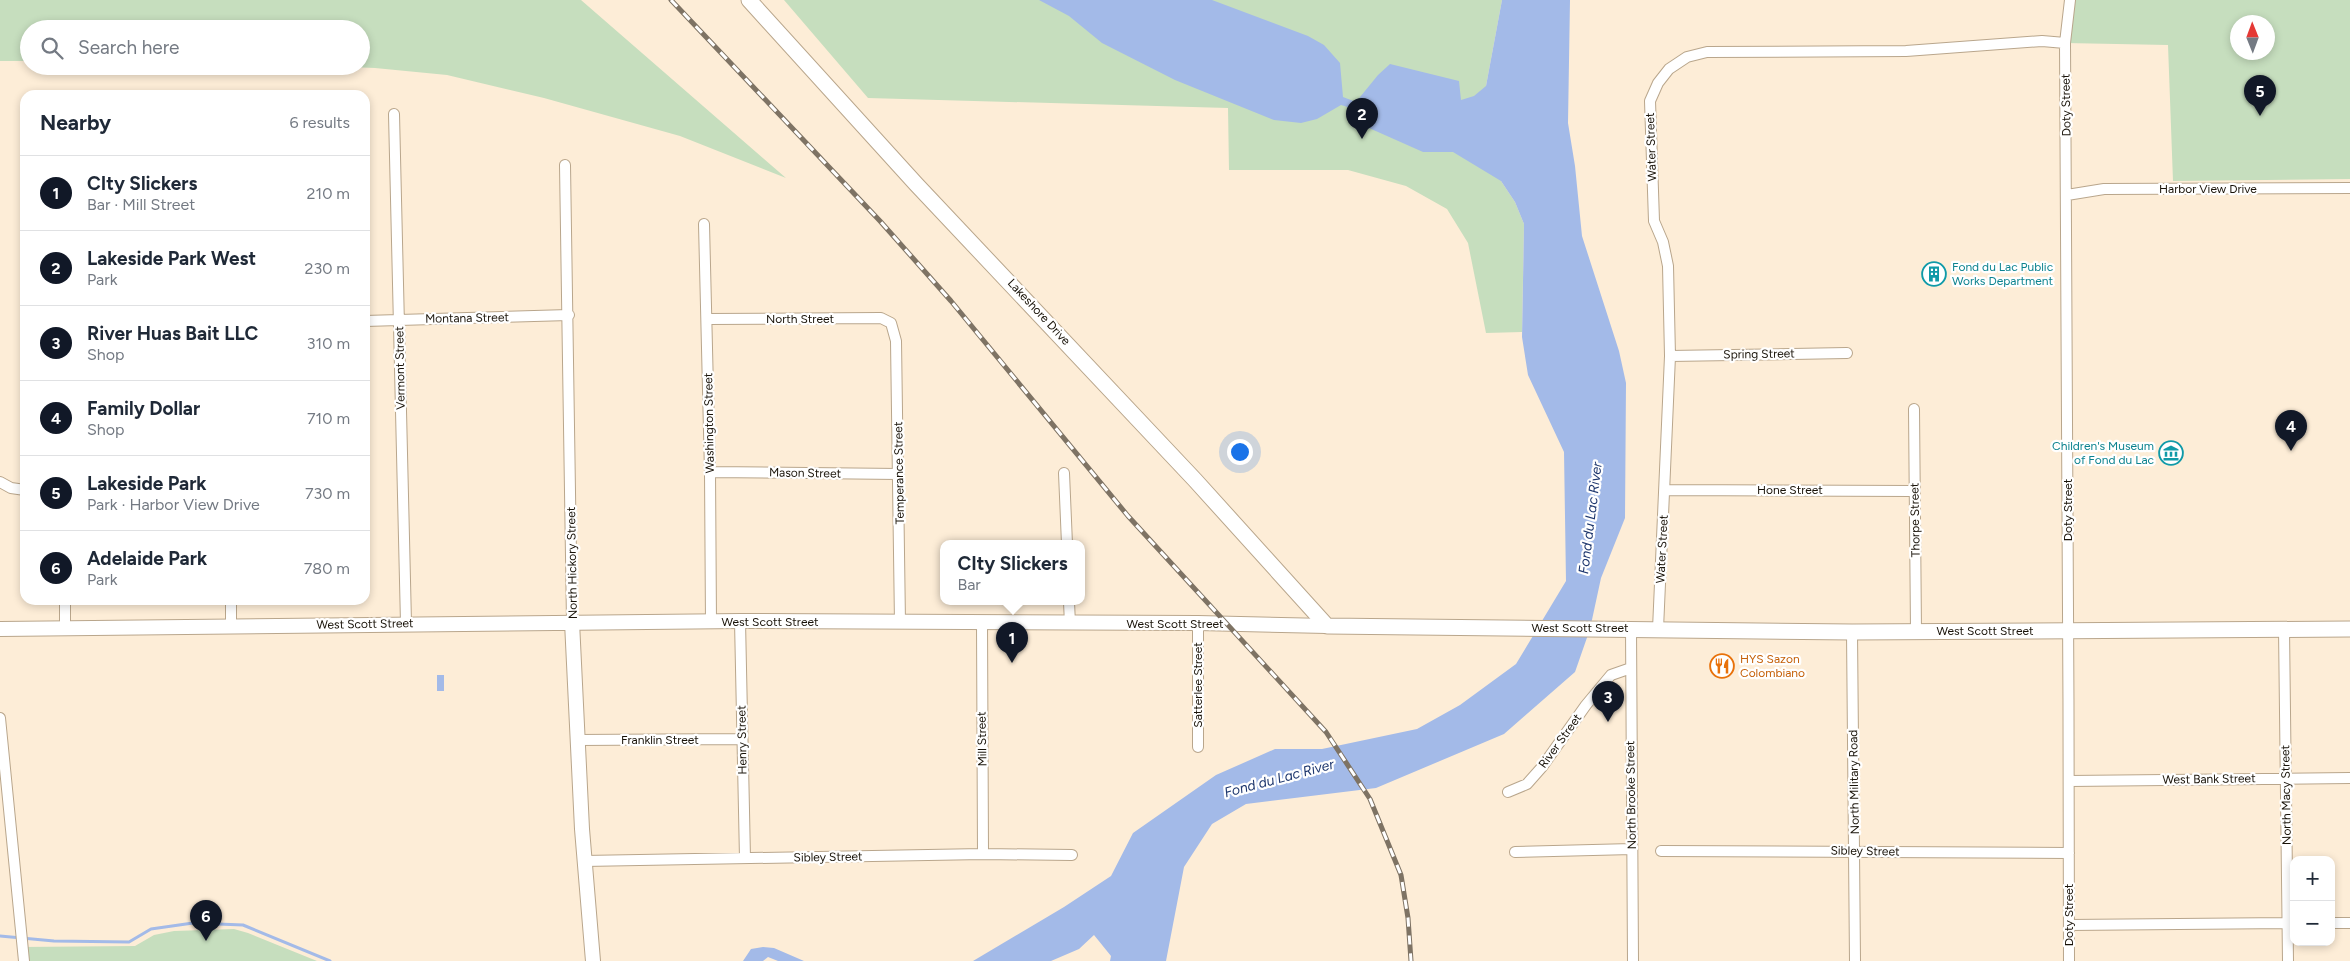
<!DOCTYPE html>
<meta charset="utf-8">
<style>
body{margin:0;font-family:Figtree,sans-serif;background:#f2f2f3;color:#1f2937}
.controls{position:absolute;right:15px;bottom:15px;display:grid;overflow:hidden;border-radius:10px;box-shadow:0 2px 8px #0003}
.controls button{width:45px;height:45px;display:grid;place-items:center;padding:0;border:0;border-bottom:1px solid #e0e1e3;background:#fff;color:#1f2937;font:25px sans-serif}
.compass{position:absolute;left:2230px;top:15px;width:45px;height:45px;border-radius:50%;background:#fff;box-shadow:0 2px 8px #0003;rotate:359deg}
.you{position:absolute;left:1239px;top:451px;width:18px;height:18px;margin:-12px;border:4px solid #fff;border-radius:50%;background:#1a73e8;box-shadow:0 0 0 8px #1a73e833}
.badge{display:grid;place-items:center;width:32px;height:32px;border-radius:50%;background:#111827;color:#fff;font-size:16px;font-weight:700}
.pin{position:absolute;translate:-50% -41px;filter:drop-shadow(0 1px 2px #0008)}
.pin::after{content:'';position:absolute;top:26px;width:18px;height:15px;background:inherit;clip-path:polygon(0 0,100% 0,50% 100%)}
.popup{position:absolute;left:940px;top:540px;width:145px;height:65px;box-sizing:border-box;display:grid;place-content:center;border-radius:10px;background:#fff;filter:drop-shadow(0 1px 4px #0005);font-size:16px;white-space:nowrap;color:#747a83}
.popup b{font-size:19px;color:#1f2937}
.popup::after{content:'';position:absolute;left:50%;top:100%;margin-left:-10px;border:10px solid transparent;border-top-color:#fff}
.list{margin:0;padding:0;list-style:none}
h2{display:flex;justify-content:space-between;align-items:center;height:65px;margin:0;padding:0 20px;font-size:21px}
h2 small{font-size:16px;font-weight:400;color:#747a83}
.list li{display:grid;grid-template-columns:32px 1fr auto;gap:15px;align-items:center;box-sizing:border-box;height:75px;padding:0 20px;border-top:1px solid #e0e1e3}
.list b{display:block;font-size:19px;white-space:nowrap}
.list p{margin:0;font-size:16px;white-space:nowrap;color:#747a83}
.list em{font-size:16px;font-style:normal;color:#747a83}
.icon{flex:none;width:28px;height:28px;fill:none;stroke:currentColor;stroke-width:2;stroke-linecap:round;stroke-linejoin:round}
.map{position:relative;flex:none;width:2350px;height:961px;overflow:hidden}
.search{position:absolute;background:#fff;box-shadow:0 2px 8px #0003;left:20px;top:20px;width:350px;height:55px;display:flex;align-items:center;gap:12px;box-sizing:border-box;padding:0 18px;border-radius:28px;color:#747a83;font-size:19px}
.panel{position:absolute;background:#fff;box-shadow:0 2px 8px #0003;left:20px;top:90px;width:350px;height:515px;border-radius:15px}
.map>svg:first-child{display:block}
.green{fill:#c6debe;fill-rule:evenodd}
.water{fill:#a3bae8}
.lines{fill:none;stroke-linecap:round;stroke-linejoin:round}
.stream{stroke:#a3bae8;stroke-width:3}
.street-casing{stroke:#b9a68c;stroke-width:12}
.secondary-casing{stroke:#b9a68c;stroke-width:16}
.primary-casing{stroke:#b9a68c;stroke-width:17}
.street{stroke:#fff;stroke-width:10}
.secondary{stroke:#fff;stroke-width:14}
.primary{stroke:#fff;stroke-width:15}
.rail-casing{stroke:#7e7364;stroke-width:5}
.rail{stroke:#fff;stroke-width:3;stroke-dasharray:9;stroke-linecap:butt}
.labels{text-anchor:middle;stroke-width:4.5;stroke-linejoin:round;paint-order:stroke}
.street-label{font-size:12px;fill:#181208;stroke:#fff}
.culture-label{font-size:12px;fill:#0d838f;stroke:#fff;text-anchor:start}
.food-label{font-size:12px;fill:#c56008;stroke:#fff;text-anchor:start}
.water-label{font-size:14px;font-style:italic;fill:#1e376e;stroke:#fff}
</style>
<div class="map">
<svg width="2350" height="961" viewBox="0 0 2350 961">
<rect width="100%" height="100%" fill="#fdedd7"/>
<path class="green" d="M0 0H581L786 178 680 136 544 98 447 75 375 68 324 66H361V29H29V61H0Z
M784 0H1502L1486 86 1501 181 1515 202 1524 224 1522 332 1486 333 1468 243 1447 209 1406 186 1348 170H1229L1228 108 868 98Z
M2070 0H2350V179L2173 181 2168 45 2065 43ZM2238 22H2268V52H2238Z
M234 929 248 933 317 961H24L21 947 135 946 154 935 174 931Z"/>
<path class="water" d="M1039 0H1212L1308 36 1324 45 1340 63 1343 97 1356 102 1378 75 1390 64 1459 81 1461 100 1474 96 1486 86 1502 0H1570L1568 123 1575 166 1582 236 1619 351 1626 383 1625 518 1601 578 1590 629 1575 672 1504 734 1376 788 1246 804 1212 824 1184 867 1166 961H1110L1111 956 1094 935 1079 949 1051 961H973L1064 907 1111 876 1133 833 1216 775 1275 749H1322L1417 729 1460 705 1516 664 1566 581 1564 452 1528 375 1522 337 1524 224 1515 202 1501 181 1453 152H1423L1360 124 1354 109 1341 105 1317 119 1301 123 1274 120 1175 80 1102 43 1069 16Z
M437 675H444V691H437Z
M763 947 774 948 804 961H778L768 957 763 961H743L751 949Z"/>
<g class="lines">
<path class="stream" d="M0 936 54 941 129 942 151 929 193 923 243 925 330 961"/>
<g class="street-casing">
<path id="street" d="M394 114 406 623
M565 165 572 622
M2067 195 2104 189 2350 188
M704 224 710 472 711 622
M707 319 881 318 891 323 896 341 900 623
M365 321 569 315
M1670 356 1847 353
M1914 409 1916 631
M710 472 899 474
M1064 473 1067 544
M0 482 11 488 25 490
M1665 490 1914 491
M65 600V629
M231 600V628
M1069 602 1070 624
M740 621 745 858
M982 623 983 854
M1198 623V747
M1631 628 1633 961
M1658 629 1670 356 1668 266 1663 242 1654 221 1650 101 1658 83 1669 69 1687 57 1707 52 1906 51 2042 41 2065 43
M2284 629 2288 961
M1852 632 1855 961
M0 718 24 961
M577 740 742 739
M2069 781 2350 778
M1508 792 1527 784 1542 767 1586 705 1611 675 1631 668
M1661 851 2069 853
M1515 852 1632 849
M584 861 983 854 1072 855
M2331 923H2350
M2069 925 2293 923
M2069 961C2068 655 2069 349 2065 43L2070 0"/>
</g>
<g class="secondary-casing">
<path id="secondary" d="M572 622 582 829 593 961
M0 629 740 621 1198 623 1327 626"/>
</g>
<g class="primary-casing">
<path id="primary" d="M749 0 916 184 1195 480 1327 626 1852 632 2350 629"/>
</g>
<use href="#street" class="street"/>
<use href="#secondary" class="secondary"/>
<use href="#primary" class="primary"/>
<g class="rail-casing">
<path id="rail" d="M671 0 880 221 951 301 1128 516 1326 732 1370 799 1401 875 1408 918 1411 961"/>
</g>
<use href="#rail" class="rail"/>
</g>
<defs>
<g id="building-ring" transform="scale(1.25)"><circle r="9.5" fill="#fff" stroke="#0f9aa8" stroke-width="1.5"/><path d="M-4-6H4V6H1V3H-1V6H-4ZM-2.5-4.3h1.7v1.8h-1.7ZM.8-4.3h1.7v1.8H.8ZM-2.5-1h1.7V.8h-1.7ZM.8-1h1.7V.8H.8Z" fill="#0f9aa8"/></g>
<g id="museum-ring" transform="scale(1.25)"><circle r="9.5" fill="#fff" stroke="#0f9aa8" stroke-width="1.5"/><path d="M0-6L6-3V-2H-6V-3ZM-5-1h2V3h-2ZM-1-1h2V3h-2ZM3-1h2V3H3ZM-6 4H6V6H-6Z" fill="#0f9aa8"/></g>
<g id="restaurant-ring" transform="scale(1.25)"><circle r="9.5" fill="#fff" stroke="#e8710a" stroke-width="1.5"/><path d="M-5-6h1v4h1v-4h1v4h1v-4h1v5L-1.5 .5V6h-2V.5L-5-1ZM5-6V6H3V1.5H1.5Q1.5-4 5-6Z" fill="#e8710a"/></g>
</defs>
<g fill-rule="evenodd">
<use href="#building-ring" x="1934" y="274"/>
<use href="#museum-ring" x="2171" y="453"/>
<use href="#restaurant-ring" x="1722" y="666"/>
</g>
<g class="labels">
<g class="street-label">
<text transform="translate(2066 105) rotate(-91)" y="4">Doty Street</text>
<text transform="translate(1651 147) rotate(-92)" y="4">Water Street</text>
<text x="2208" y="193">Harbor View Drive</text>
<text transform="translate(1039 312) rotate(47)" y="4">Lakeshore Drive</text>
<text transform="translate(467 318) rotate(-1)" y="4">Montana Street</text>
<text x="800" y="323">North Street</text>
<text transform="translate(1759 354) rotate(-1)" y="4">Spring Street</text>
<text transform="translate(400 368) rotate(-91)" y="4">Vermont Street</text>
<text transform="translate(709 423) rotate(-91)" y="4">Washington Street</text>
<text transform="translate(805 473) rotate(1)" y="4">Mason Street</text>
<text transform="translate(899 473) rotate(-91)" y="4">Temperance Street</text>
<text x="1790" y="494">Hone Street</text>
<text transform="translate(2068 510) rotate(-90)" y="4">Doty Street</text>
<text transform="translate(1915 520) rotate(-91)" y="4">Thorpe Street</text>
<text transform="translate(1662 549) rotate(-87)" y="4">Water Street</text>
<text transform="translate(572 563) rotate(-91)" y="4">North Hickory Street</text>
<text x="770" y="626">West Scott Street</text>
<text transform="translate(365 624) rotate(-1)" y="4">West Scott Street</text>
<text x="1175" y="628">West Scott Street</text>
<text x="1580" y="632">West Scott Street</text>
<text x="1985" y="635">West Scott Street</text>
<text transform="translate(1198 685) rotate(-90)" y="4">Satterlee Street</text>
<text transform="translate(982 739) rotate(-91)" y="4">Mill Street</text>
<text x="660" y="744">Franklin Street</text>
<text transform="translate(742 740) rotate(-91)" y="4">Henry Street</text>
<text transform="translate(1560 741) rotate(-54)" y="4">River Street</text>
<text transform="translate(2209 779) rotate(-1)" y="4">West Bank Street</text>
<text transform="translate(1854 782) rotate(-91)" y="4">North Military Road</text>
<text transform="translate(1631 795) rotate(-91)" y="4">North Brooke Street</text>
<text transform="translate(2286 795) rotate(-91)" y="4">North Macy Street</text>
<text transform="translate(1865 851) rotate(1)" y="4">Sibley Street</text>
<text transform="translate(828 857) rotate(-1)" y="4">Sibley Street</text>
<text transform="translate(2069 915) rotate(-90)" y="4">Doty Street</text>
</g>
<g class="culture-label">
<text x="1952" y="271">Fond du Lac Public<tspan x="1952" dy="14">Works Department</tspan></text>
<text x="2154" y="450" text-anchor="end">Children's Museum<tspan x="2154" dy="14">of Fond du Lac</tspan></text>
</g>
<g class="food-label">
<text x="1740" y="663">HYS Sazon<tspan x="1740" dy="14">Colombiano</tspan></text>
</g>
<g class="water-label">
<text transform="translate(1590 518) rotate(-83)" y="5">Fond du Lac River</text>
<text transform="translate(1279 778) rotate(-15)" y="5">Fond du Lac River</text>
</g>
</g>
</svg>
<div class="controls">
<button>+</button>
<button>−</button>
</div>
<svg class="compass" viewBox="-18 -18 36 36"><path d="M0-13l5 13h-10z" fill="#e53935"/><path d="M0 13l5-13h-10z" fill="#747a83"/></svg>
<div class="you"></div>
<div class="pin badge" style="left:1012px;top:663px">1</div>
<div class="popup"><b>CIty Slickers</b>Bar</div>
<div class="pin badge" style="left:1362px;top:139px">2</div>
<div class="pin badge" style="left:1608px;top:722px">3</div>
<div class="pin badge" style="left:2291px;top:451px">4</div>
<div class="pin badge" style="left:2260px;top:116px">5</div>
<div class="pin badge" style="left:206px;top:941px">6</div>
<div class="search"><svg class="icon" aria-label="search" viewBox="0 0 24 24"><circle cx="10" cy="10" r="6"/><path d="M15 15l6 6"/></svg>Search here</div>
<section class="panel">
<h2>Nearby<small>6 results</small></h2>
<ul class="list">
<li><span class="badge">1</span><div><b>CIty Slickers</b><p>Bar · Mill Street</p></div><em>210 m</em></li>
<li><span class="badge">2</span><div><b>Lakeside Park West</b><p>Park</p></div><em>230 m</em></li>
<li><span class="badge">3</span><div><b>River Huas Bait LLC</b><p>Shop</p></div><em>310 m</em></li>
<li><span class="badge">4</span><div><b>Family Dollar</b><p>Shop</p></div><em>710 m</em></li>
<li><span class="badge">5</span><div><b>Lakeside Park</b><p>Park · Harbor View Drive</p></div><em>730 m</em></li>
<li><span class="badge">6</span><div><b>Adelaide Park</b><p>Park</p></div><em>780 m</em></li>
</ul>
</section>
</div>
